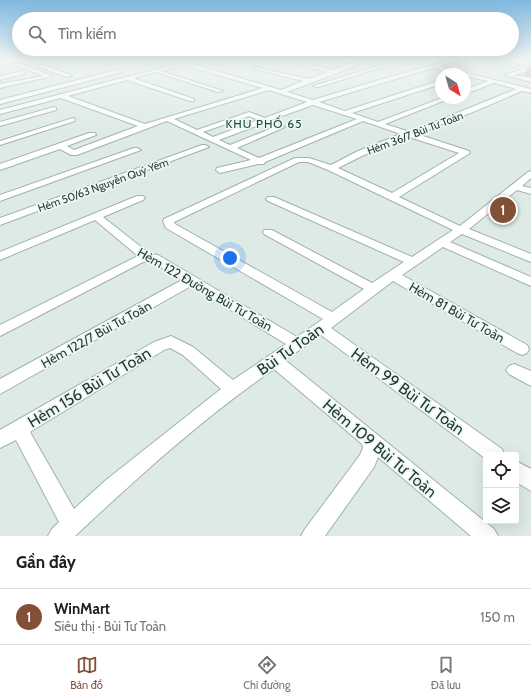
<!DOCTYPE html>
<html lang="vi">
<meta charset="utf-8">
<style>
body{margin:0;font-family:Cabin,sans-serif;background:#f6f6f6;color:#202124}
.controls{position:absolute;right:12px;bottom:12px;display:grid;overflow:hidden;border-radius:4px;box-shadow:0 4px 16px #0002}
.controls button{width:36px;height:36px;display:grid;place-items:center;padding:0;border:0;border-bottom:1px solid #e0e0e0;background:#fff;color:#202124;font:20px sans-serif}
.compass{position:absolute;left:435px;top:68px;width:36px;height:36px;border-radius:50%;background:#fff;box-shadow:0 4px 16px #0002;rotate:143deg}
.you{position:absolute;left:230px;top:258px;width:14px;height:14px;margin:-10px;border:3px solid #fff;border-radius:50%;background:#1a73e8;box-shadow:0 0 0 6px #1a73e833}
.badge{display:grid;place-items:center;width:26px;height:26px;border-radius:50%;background:#815037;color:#fff;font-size:13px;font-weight:700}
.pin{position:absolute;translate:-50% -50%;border:2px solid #fff;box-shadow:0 1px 4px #0006}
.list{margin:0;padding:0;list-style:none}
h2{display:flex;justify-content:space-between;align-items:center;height:52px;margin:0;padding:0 16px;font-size:17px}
h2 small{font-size:13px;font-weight:400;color:#757577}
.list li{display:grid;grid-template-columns:26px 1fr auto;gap:12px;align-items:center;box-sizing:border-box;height:56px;padding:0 16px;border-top:1px solid #e0e0e0}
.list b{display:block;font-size:15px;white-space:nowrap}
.list p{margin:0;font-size:13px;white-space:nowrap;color:#757577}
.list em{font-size:13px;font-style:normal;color:#757577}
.icon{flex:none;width:22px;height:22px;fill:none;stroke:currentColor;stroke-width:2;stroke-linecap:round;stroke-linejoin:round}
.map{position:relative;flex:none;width:531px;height:536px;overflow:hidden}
.search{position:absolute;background:#fff;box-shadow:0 4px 16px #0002;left:12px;right:12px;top:12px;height:44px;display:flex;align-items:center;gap:10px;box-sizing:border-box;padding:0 14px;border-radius:22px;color:#757577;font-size:15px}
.sheet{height:108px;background:#fff}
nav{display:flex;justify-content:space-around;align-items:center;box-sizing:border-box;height:56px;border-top:1px solid #e0e0e0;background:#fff;font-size:11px;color:#757577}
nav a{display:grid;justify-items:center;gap:2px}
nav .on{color:#815037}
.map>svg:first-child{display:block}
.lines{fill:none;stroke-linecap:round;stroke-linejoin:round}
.minor-casing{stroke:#a0b2ad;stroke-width:2}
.minor{fill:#fff;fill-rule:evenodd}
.wall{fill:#9daba7}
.labels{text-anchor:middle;stroke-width:3.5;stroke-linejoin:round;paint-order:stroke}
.far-street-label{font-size:11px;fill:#1f3a35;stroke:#eef7f3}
.far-neighbourhood-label{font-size:12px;letter-spacing:1px;fill:#1a4c45;stroke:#eef7f3}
.street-label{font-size:13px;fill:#1f3a35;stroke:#eef7f3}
.near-street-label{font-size:16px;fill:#1f3a35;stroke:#eef7f3}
</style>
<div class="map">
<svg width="531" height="536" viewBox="0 0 531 536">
<rect width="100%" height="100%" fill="#ddeae6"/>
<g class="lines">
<g class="minor-casing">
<path id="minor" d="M1 59H9L52 76 0 88V84L43 76Z
M247 59H256L240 64 238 63Z
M278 59H288L332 70 344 66 321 59C329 59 344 64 349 64 356 63 361 59 368 59L353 67 287 92 313 100 386 78 454 59H463L439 66 531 89V93L522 91 473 112 417 134 469 151 470 153 399 197 460 226 528 172 531 171V178L522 186 531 188V194L517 190 469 229 531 254V262L462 234 450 242 531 277V286L443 247 402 275 527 345 529 349 527 353 522 355 517 353 393 281 331 328 502 449 504 455H486V459L321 335 285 360 494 529 498 536H471L378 457 374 467 325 536H301L305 529 360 455 363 448 362 444 274 369C203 418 138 477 75 536H48L52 529 59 522 16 440 0 448V430L154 342 171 336 193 347 233 380 286 344 191 286 0 394V379L182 280 152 262H143L0 336V325L138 256 95 220 0 260V252L137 196H143L145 198 143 200 103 217 150 254 158 255 297 337 323 319 166 228 163 221 164 219 295 158H309L331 165 358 151 401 134 363 121 265 162 264 164H258L220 173 216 170 217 168 251 160 167 121 77 155H71L60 149 0 170V164L89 133H95L96 135 67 146 74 150 138 126 61 98 0 114V110L188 61 190 62 189 63 281 90 303 81 254 69V67L309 79 327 72ZM183 65 263 88 145 124 68 96 127 80 190 101H194V99L133 78 156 72 218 92 223 91 161 71ZM433 68 458 74H465V76L488 81 465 90V94L494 83 516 89 415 130 410 132 385 124 451 98H442L378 122 352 113 441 84V80L345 111 319 102ZM269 90 307 102 265 118 249 112 197 130 174 119ZM313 105 357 119 259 158 237 148 285 127 271 120ZM249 116 258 120 213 137 203 132ZM264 123 275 127 230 145 219 140ZM409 137 459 153 392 193 338 168 364 155ZM299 162H308L328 170 453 230 412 257 274 197H268L266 199 268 201 404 262 372 283 272 230H264L263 232 264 234 364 289 332 312 175 224 174 222ZM170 348 183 355 221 389 106 480 74 509 30 432 164 350Z
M401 59H410L318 87 313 86Z
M499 59H506L519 66 514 67Z
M41 64 71 75 72 76 67 77 39 67 38 66Z
M531 66V70L514 75 531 78V82L505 75Z
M120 69 122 70V72L0 104V100Z
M22 71 25 73 24 74 0 80V76Z
M54 107 56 108V110L0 126V122Z
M73 118 75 119V121L0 145V141Z
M202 145H205L209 147 0 225V218Z
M134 148H137L141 150 0 201V195Z
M514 364 531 371V386L509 374 506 370 509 366Z
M516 461 531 469V491L516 482Z"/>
</g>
<use href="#minor" class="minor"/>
</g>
<path class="wall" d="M517 60H531L530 62H531V76L524 75 529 63Z"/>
<linearGradient id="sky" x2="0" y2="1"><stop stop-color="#7fb8df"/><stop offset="0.44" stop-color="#f0f6f4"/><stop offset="1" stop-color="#f0f6f4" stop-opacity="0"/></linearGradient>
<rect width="531" height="135" fill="url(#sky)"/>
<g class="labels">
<g class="far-street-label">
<text transform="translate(415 133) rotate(-21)" y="4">Hẻm 36/7 Bùi Tư Toàn</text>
<text transform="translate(103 185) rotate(-20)" y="4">Hẻm 50/63 Nguyễn Quý Yêm</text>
</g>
<g class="far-neighbourhood-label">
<text x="264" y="128">KHU PHỐ 65</text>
</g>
<g class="street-label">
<text transform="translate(205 289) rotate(30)" y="5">Hẻm 122 Đường Bùi Tư Toàn</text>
<text transform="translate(457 312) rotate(30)" y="5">Hẻm 81 Bùi Tư Toàn</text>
<text transform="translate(96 334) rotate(-29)" y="5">Hẻm 122/7 Bùi Tư Toàn</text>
</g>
<g class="near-street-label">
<text transform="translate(290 349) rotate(-35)" y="6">Bùi Tư Toàn</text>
<text transform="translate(89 387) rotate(-31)" y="6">Hẻm 156 Bùi Tư Toàn</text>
<text transform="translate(408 391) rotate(36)" y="6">Hẻm 99 Bùi Tư Toàn</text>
<text transform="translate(380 448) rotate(40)" y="6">Hẻm 109 Bùi Tư Toàn</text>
</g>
</g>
</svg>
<div class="controls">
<button><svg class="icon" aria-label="locate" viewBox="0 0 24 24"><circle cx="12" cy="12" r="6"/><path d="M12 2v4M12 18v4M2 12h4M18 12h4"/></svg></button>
<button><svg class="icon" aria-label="layers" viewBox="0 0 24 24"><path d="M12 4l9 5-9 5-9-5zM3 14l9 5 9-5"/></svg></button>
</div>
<svg class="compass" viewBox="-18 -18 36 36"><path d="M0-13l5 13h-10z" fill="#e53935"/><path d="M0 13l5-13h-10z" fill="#757577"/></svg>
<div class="you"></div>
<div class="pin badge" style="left:503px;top:210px">1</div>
<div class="search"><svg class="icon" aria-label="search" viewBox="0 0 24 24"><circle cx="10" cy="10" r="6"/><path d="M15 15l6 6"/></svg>Tìm kiếm</div>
</div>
<section class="sheet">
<h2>Gần đây<small></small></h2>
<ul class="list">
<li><span class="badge">1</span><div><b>WinMart</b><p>Siêu thị · Bùi Tư Toàn</p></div><em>150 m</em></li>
</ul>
</section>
<nav>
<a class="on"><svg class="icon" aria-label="map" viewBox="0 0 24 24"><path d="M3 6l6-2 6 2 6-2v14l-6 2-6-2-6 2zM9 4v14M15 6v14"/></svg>Bản đồ</a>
<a><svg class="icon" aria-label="directions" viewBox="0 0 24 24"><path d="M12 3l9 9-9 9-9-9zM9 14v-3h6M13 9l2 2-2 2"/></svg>Chỉ đường</a>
<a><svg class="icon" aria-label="saved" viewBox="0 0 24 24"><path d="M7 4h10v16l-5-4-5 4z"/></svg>Đã lưu</a>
</nav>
